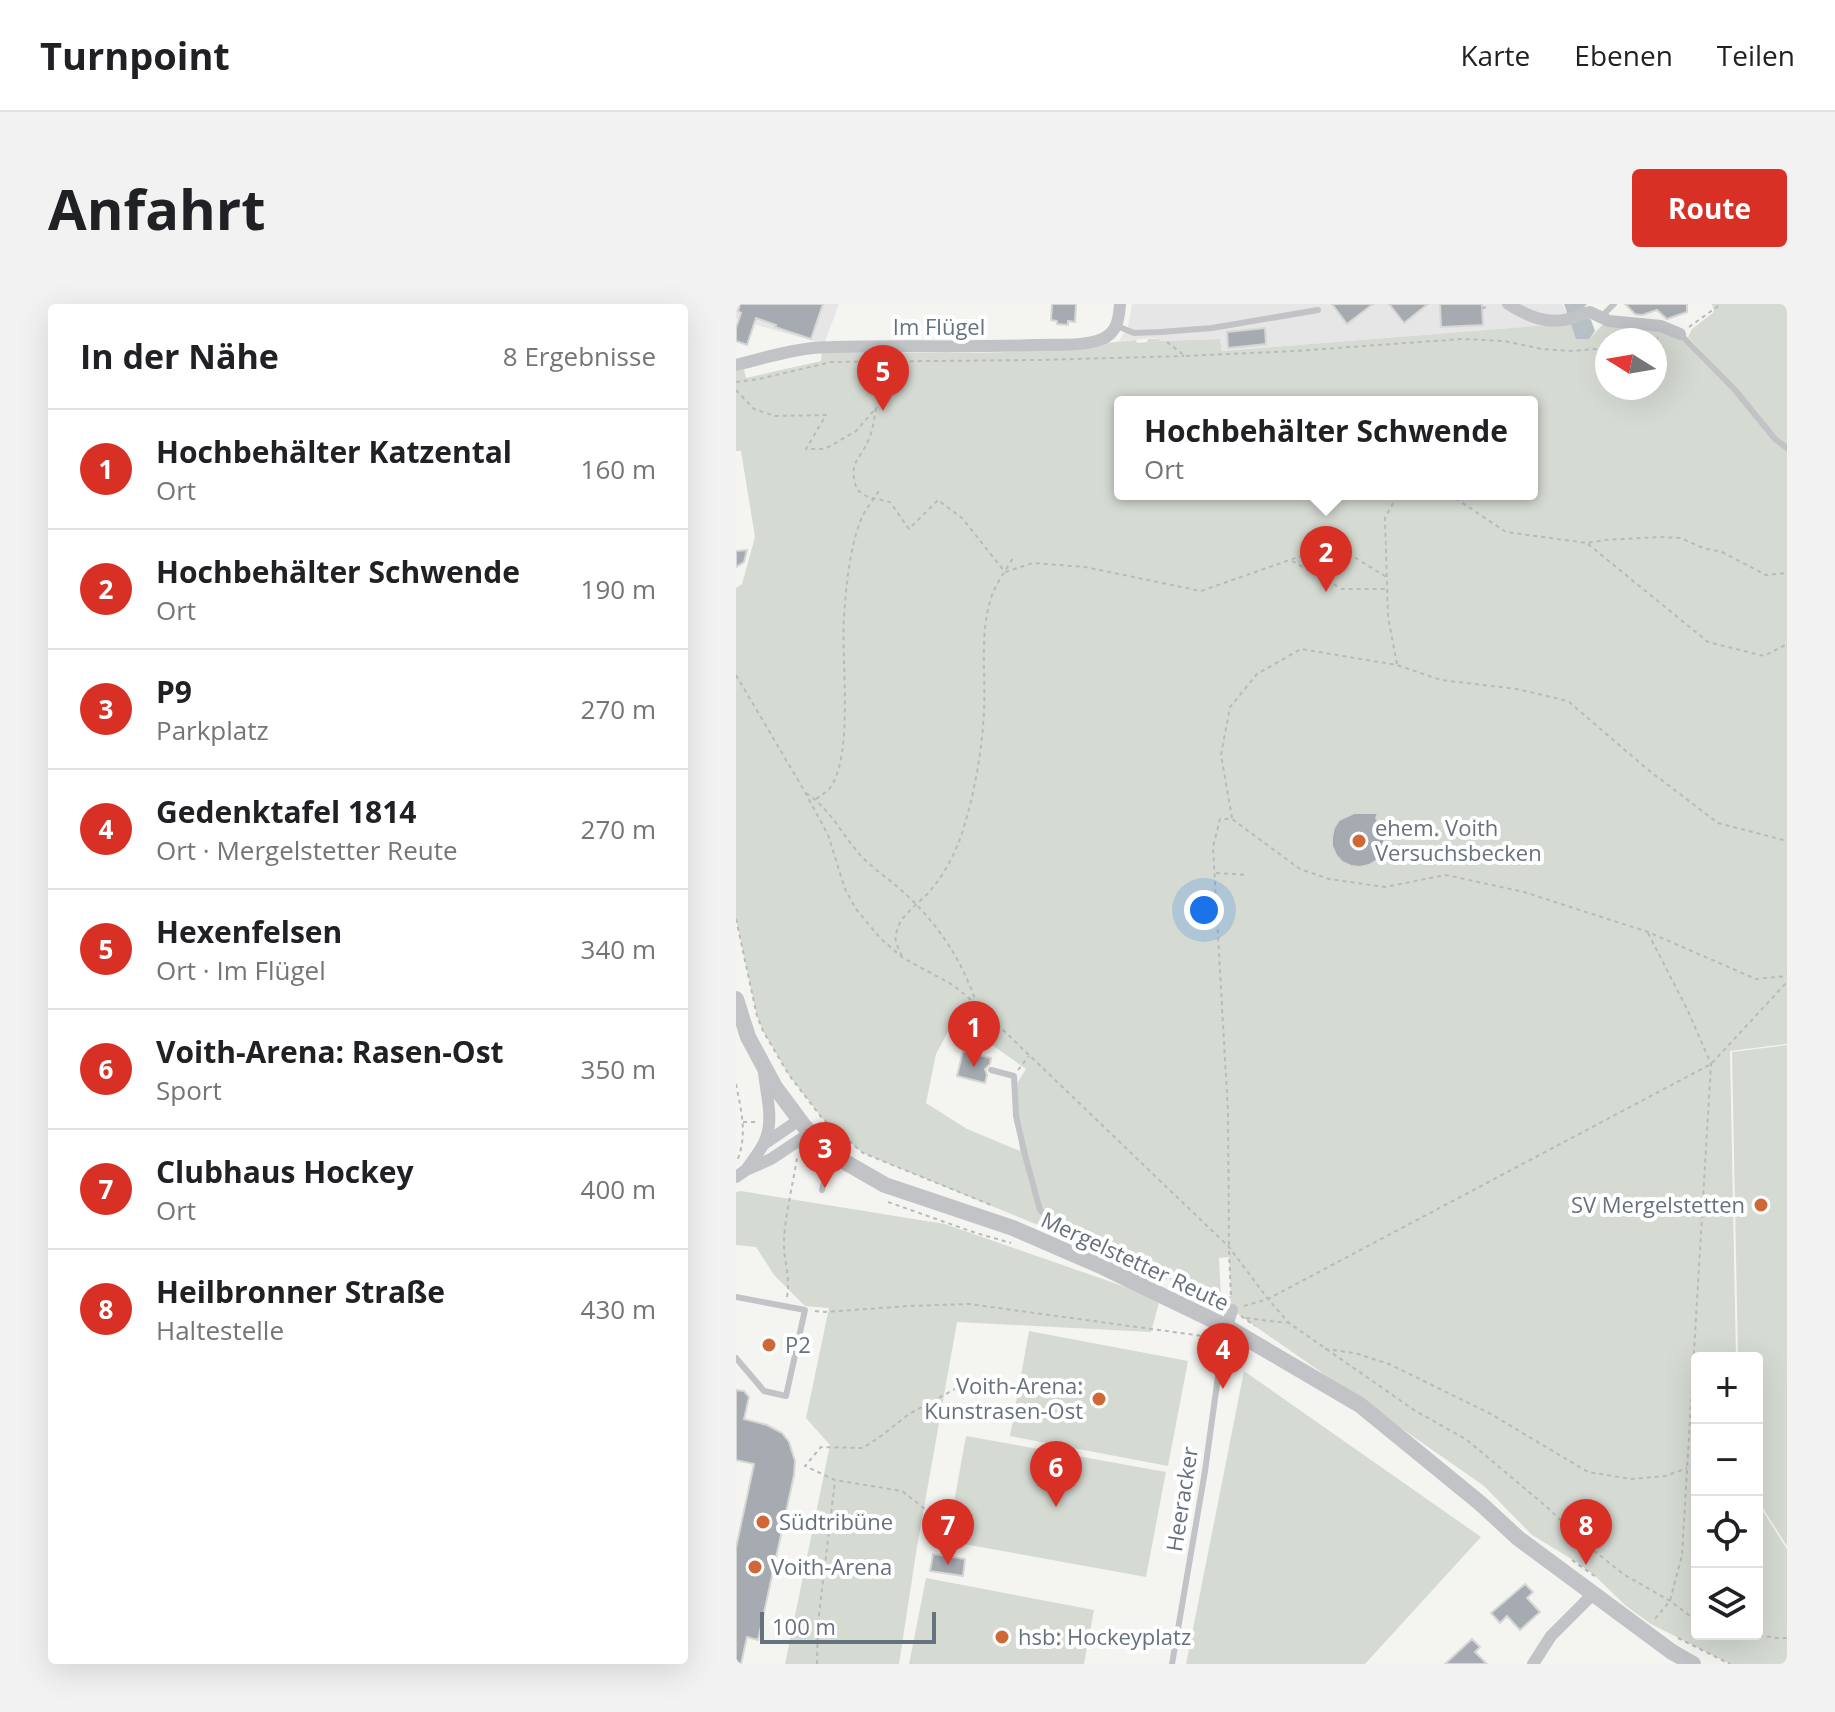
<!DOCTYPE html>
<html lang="de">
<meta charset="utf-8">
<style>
body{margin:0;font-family:"Open Sans",sans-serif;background:#f2f2f2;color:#202124}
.controls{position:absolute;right:24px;bottom:24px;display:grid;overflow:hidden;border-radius:8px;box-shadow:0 8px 32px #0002}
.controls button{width:72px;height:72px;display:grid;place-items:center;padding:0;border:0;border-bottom:2px solid #e0e0e0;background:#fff;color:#202124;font:40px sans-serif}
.compass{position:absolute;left:859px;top:24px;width:72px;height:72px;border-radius:50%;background:#fff;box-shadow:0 8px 32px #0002;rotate:281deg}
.scale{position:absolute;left:24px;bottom:20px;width:176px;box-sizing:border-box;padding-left:8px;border:4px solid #67727f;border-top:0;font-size:22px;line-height:28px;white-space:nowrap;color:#67727f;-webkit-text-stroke:6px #fff;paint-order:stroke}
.you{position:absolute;left:468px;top:606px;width:28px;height:28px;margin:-20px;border:6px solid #fff;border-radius:50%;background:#1a73e8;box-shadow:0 0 0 12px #1a73e833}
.badge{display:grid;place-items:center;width:52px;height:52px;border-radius:50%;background:#d93025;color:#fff;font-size:26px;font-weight:700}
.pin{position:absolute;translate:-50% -66px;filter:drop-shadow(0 2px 4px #0008)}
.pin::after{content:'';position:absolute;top:42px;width:28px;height:24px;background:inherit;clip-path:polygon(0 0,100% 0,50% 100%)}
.popup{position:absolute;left:378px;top:92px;width:424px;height:104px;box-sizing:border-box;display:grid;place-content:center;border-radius:8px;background:#fff;filter:drop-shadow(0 2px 6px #0005);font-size:26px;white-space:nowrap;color:#757577}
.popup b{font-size:30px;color:#202124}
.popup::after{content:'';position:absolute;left:50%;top:100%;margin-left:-16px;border:16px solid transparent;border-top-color:#fff}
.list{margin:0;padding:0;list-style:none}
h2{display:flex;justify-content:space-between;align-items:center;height:104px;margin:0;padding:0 32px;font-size:34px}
h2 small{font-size:26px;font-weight:400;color:#757577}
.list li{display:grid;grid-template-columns:52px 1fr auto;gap:24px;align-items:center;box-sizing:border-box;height:120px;padding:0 32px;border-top:2px solid #e0e0e0}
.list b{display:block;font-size:30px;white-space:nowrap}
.list p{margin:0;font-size:26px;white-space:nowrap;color:#757577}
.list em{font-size:26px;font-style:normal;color:#757577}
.icon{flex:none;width:44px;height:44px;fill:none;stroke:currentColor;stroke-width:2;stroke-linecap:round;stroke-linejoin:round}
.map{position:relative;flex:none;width:1051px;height:1360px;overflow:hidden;border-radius:8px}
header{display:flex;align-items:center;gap:48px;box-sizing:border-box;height:112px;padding:0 40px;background:#fff;border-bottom:2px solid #e0e0e0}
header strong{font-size:38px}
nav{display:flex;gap:44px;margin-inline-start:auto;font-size:28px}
.intro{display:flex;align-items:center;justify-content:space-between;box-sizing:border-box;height:192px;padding:0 48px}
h1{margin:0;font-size:56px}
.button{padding:20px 36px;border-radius:8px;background:#d93025;color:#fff;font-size:28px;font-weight:700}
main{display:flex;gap:48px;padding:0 48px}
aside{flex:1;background:#fff;border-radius:8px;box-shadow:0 8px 32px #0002}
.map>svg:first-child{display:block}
.built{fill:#e5e6e5}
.green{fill:#d5dbd3;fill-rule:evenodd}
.water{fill:#b7c0c5}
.building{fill:#a5abb1;stroke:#d6d6d4;stroke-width:2}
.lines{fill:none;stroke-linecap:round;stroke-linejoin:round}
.path{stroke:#b8babc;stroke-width:2;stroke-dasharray:4 4;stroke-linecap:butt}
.service{stroke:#c1c3c6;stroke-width:6}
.minor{stroke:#c1c3c6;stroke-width:12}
.tertiary{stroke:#c1c3c6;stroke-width:16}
.poi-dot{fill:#d06736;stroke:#fff;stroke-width:3}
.labels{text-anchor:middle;stroke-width:8;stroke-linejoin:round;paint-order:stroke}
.street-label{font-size:22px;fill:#67727f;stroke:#fff}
.poi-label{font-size:22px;fill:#67727f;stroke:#fff;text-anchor:start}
</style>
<header>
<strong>Turnpoint</strong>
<nav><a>Karte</a><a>Ebenen</a><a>Teilen</a></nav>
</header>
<div class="intro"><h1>Anfahrt</h1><a class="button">Route</a></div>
<main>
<aside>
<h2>In der Nähe<small>8 Ergebnisse</small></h2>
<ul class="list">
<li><span class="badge">1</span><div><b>Hochbehälter Katzental</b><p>Ort</p></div><em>160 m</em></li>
<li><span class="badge">2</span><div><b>Hochbehälter Schwende</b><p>Ort</p></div><em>190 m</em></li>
<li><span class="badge">3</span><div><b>P9</b><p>Parkplatz</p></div><em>270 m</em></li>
<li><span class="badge">4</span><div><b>Gedenktafel 1814</b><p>Ort · Mergelstetter Reute</p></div><em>270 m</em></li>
<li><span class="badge">5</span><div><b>Hexenfelsen</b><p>Ort · Im Flügel</p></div><em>340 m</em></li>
<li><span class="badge">6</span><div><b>Voith-Arena: Rasen-Ost</b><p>Sport</p></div><em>350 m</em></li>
<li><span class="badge">7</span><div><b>Clubhaus Hockey</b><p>Ort</p></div><em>400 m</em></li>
<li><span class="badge">8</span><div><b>Heilbronner Straße</b><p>Haltestelle</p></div><em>430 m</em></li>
</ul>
</aside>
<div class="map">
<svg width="1051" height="1360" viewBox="0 0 1051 1360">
<rect width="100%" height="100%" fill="#f4f5f1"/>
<path class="built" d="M0 0H103L88 40 0 15Z
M396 0H826L836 19 486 47 484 35 425 37 419 34 383 37 392 23Z"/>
<path class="green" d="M976 0H1051V141L1041 133 1005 90 952 33 956 25 978 8Z
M836 19 853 35 868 19 919 25 943 33 998 88 1051 147V740L994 747 1000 1054H961V1330H1021V1198L1051 1245V1360H994L915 1320 890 1302 858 1271 842 1259 796 1231 748 1182 496 1006 453 983 127 849 86 814 53 771 27 727 21 712 0 615V284L6 280 19 233 5 147H0V67L8 65 10 74 85 57 86 48C159 48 234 51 308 46 339 44 369 38 400 36L401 39 411 38 412 35H422L425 37 484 35 486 47ZM871 36H919V84H871ZM384 98H796V190H384ZM219 715 290 765 278 784 284 847 231 825 190 799 200 750ZM493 953 495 992 485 993 483 954Z
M1051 741V1242L1021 1195V1054H1002L996 748Z
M5 887 209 920 424 995 415 1028 221 1018 181 1243 163 1360H49L94 1141 70 1114 93 1004 69 1002 38 971 20 943 0 941V888Z
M293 1027 452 1057 432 1162 274 1132Z
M508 1067 745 1233 629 1360H450Z
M230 1132 430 1168 410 1273 211 1237Z
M190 1274 358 1306 348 1360H173Z"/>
<path class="water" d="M828 0H851L846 5 849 12 855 16 859 27 853 35H840Z"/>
<path class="building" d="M4 0H87L75 35 39 23 40 21 20 14 11 41 0 37V24L5 9 2 7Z
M316 0H340L339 18 332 17V21L321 20V17L315 16Z
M596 0H637L611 20Z
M653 0H692L668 19Z
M704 0H746L747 21 705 23Z
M889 0H951V8L931 15 921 6 906 11 899 10Z
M529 24 530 40 492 44 491 28Z
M11 246 8 258 0 263V247Z
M618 509H642L640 514 647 524 649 532 646 548 641 556 633 561 624 563 615 562 606 558 600 551 596 542V533L598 524 603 516Z
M227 747 255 754 254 760 249 765 251 771 249 779 221 772Z
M0 1086 8 1087 13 1093 8 1115 31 1121 46 1129 53 1138 59 1157 58 1171 22 1336 11 1333 5 1360H0V1244L18 1160 0 1156Z
M197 1250 229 1255 227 1272 194 1267Z
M789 1280 797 1288 791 1294 804 1308 784 1326 771 1312 764 1319 755 1309Z
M736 1335 744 1343 739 1348 751 1360H709Z"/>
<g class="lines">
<path class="path" d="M746 4 751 3V0
M953 23 985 0
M913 36 922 34
M431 38 449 52 559 47 726 35 768 37 806 45 837 47 871 44
M0 78 23 75 95 58 302 56 448 52
M0 86 18 105 39 112 90 111 70 145H89L120 127 140 104C138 115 137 127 132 137 122 159 112 158 121 186L132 193 154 198 173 225 202 196 226 214 269 268 297 259 349 263 465 287 565 252 618 253 652 274
M713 190 770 228 851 239 869 236 924 233 945 234 967 244 986 248 1030 271 1051 269
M852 240 972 338 1028 352 1051 340
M556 257 606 285H651
M661 360 652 313 649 214 662 190
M0 371 69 488 92 531 109 585 120 605 144 634 167 654 217 681 240 700 493 943 532 995 553 1019 678 1106 731 1136 812 1204 846 1237 887 1270 934 1297 961 1317
M70 489C95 505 107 533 127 554 139 566 153 575 165 586 200 617 225 654 240 698
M80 495C85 491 90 489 94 484 118 451 105 356 108 314 110 282 114 239 127 211 132 202 139 193 144 185
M496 514 485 451 494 403 521 370 565 345 661 361 705 376 781 385 832 397 911 465 982 519 1051 537
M480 569 510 571
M0 615 21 712 27 727 53 771 86 814 127 849 255 901
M912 629 952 707 975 760 946 1251 934 1297 918 1316
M166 652C163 645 158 638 160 630 164 610 182 601 194 587 211 567 223 542 230 516 240 481 246 444 248 407 250 369 243 329 256 291 261 278 270 266 277 254
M282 766 293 752
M0 780C5 806 12 831 1 857
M7 818H20
M66 849 79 853
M152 898 240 929 275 939
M493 941 492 808 477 543 484 515H496L564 565 593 575 649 583 710 571 788 588 912 628 1020 675 1051 672
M493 947 495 993
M383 954 453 984 486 1001
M51 993C55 972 47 957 48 937 49 911 57 880 61 854
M508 1002 532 995 975 760 1051 678
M79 1007 89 1008 172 1002 233 1000 474 1033
M505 1012 519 1022
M510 1014 551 1019
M589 1045 619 1049 653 1060 753 1109 852 1168 895 1175 929 1172 951 1164
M197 1227 189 1205 166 1187 99 1176 69 1162 85 1143 127 1144 145 1132 173 1110 219 1085
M836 1256 860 1273
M1015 1330 1041 1334H1051
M942 1334 994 1360
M81 1360 82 1319 99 1177"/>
<path class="service" d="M865 13 878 0
M381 22 398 29 425 28 476 24 582 6
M944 30 999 86 1039 135 1051 144
M255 766 278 772 280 812 289 851 304 906 343 937 356 952
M86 886 89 875 103 854
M0 993 69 1006 50 1092 28 1087 0 1054
M436 1360 469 1167 487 1036"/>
<path class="minor" d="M772 0C791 12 813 22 836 14 843 12 847 9 854 8L873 17 925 22 944 30
M0 61C32 53 63 43 96 43 164 41 231 44 299 41 320 40 346 43 366 35 381 29 383 15 384 0
M28 840 63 816
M10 866C16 857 23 849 28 839 39 817 30 791 28 768
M0 873 10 866 35 855 74 829
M487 1035 496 1006
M797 1360 815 1332 857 1290"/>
<path class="tertiary" d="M0 695 12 733 39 783 68 822 86 840 109 858 149 881 277 924 367 963 491 1023 624 1101 744 1199 782 1234 936 1348 957 1360"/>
</g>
<g class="poi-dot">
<circle cx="623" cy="537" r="8"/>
<circle cx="1025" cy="901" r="8"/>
<circle cx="33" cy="1041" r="8"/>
<circle cx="363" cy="1095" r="8"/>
<circle cx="27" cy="1218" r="8"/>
<circle cx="19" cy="1263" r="8"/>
<circle cx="266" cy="1333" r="8"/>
</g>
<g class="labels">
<g class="street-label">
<text x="203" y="31">Im Flügel</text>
<text transform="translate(399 957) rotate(25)" y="8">Mergelstetter Reute</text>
<text transform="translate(446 1195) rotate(-81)" y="8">Heeracker</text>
</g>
<g class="poi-label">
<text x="639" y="532">ehem. Voith<tspan x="639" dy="25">Versuchsbecken</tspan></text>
<text x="1009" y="909" text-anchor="end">SV Mergelstetten</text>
<text x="49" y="1049">P2</text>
<text x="347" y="1090" text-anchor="end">Voith-Arena:<tspan x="347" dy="25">Kunstrasen-Ost</tspan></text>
<text x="43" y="1226">Südtribüne</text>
<text x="35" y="1271">Voith-Arena</text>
<text x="282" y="1341">hsb: Hockeyplatz</text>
</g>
</g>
</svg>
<div class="controls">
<button>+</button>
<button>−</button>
<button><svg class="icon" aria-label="locate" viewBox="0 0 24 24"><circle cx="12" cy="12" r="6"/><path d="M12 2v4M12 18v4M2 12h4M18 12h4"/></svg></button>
<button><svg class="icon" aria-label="layers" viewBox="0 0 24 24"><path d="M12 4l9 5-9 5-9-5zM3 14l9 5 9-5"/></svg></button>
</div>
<svg class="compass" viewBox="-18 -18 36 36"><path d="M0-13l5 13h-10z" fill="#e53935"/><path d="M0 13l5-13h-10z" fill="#757577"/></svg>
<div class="scale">100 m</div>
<div class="you"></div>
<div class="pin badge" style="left:238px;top:763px">1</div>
<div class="pin badge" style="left:590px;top:288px">2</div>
<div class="popup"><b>Hochbehälter Schwende</b>Ort</div>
<div class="pin badge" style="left:89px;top:884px">3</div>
<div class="pin badge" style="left:487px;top:1085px">4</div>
<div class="pin badge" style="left:147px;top:107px">5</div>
<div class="pin badge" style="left:320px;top:1203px">6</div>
<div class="pin badge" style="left:212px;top:1261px">7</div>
<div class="pin badge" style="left:850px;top:1261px">8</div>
</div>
</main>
